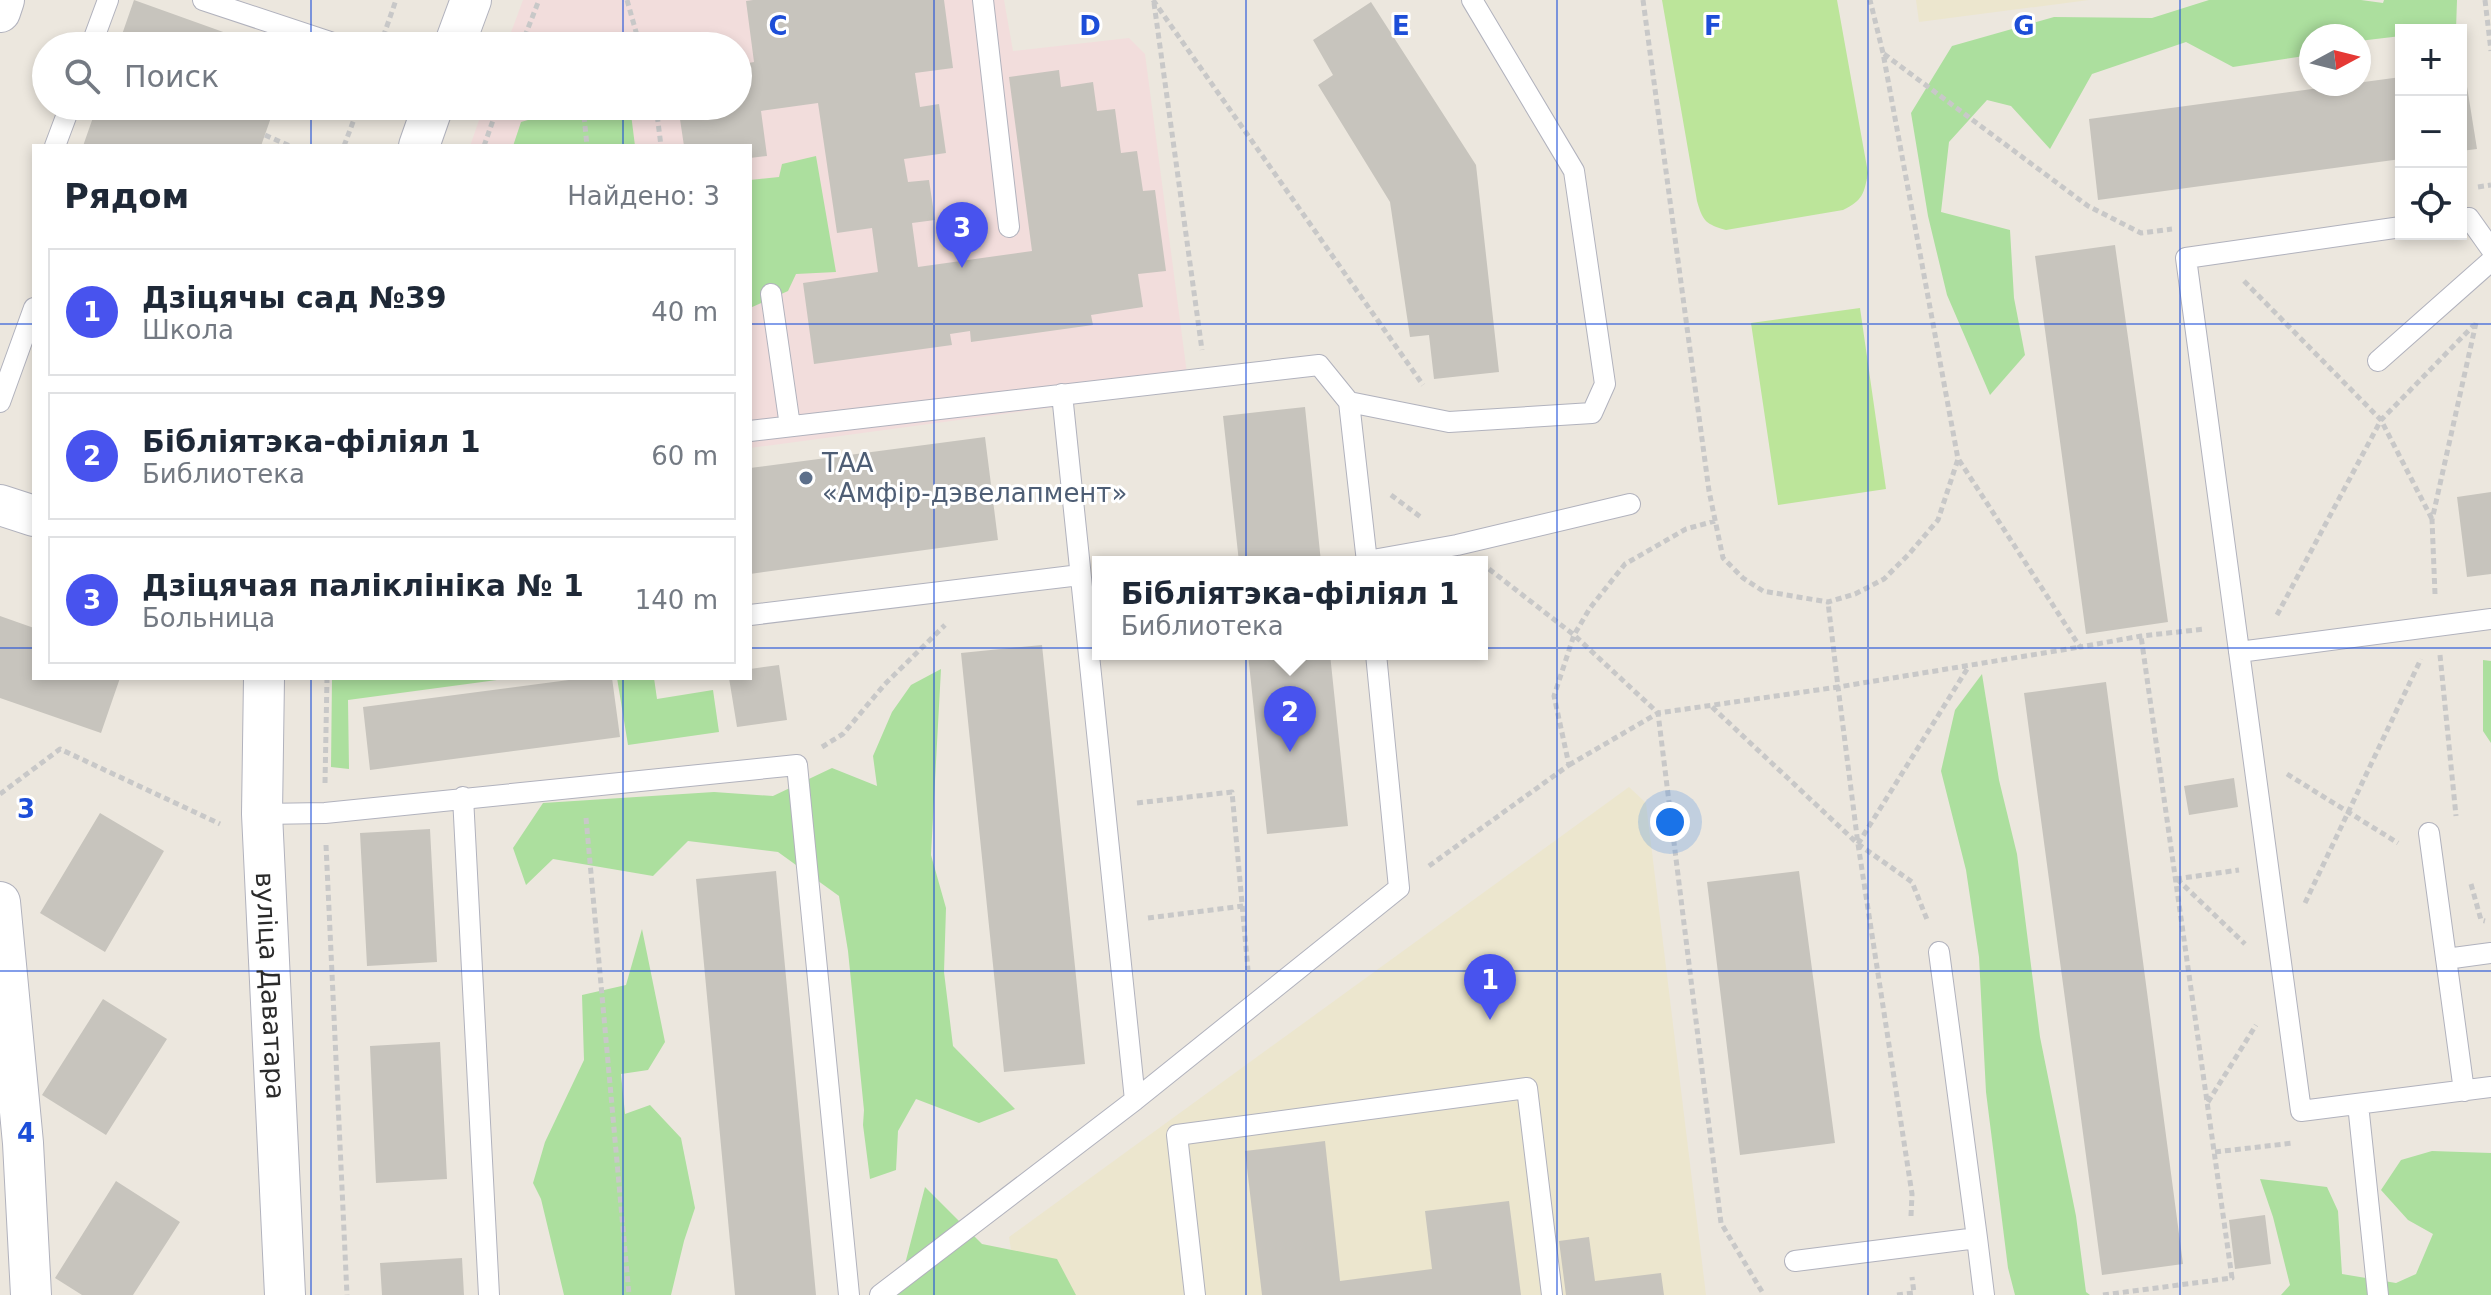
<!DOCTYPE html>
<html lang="ru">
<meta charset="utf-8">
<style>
body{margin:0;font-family:"DejaVu Sans",sans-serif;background:#f2f2f3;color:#1f2937}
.controls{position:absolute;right:24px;top:24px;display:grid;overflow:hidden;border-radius:0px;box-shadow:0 4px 12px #0003}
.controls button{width:72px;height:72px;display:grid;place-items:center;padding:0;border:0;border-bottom:2px solid #e0e1e3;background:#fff;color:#1f2937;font:40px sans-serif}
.compass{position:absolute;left:2299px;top:24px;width:72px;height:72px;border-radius:50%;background:#fff;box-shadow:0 4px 12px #0003;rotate:83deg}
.you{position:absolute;left:1670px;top:822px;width:28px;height:28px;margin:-20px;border:6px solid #fff;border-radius:50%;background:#1a73e8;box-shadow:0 0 0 12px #1a73e833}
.badge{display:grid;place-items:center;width:52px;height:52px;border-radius:50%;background:#4853ee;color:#fff;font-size:26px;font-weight:700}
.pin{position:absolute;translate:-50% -66px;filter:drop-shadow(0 2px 4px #0008)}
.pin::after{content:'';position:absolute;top:42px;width:28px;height:24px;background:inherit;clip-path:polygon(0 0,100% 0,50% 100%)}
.popup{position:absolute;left:1092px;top:556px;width:396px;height:104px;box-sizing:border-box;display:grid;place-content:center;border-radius:0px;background:#fff;filter:drop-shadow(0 2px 6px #0005);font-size:26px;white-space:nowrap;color:#747a83}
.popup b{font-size:30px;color:#1f2937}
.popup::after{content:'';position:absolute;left:50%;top:100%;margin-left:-16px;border:16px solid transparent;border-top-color:#fff}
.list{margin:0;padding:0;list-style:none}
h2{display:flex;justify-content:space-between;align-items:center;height:104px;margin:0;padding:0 32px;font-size:34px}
h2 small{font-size:26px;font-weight:400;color:#747a83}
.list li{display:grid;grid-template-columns:52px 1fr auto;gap:24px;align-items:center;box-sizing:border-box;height:128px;margin:0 16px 16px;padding:0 16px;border:2px solid #e0e1e3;border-radius:0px}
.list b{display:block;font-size:30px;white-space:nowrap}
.list p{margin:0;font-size:26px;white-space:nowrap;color:#747a83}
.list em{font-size:26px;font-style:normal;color:#747a83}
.icon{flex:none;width:44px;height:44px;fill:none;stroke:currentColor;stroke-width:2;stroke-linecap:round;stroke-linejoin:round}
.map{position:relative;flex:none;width:2491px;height:1295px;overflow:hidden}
.search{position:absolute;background:#fff;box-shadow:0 4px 12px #0003;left:32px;top:32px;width:720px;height:88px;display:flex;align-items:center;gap:20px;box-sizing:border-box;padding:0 28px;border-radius:44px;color:#747a83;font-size:30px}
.panel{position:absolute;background:#fff;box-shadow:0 4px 12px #0003;left:32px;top:144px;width:720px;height:536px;border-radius:0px}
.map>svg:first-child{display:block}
.education{fill:#ece6ce}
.medical{fill:#f2dddc}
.green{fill:#acdf9e}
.pitch{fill:#bce59a}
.building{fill:#c7c4bd}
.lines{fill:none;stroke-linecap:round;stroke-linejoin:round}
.service-casing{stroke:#b1b2bd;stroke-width:22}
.minor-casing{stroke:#b1b2bd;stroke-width:42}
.path{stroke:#c8c8c8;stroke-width:5;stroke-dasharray:6 4;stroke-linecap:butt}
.service{stroke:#fff;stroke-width:20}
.minor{stroke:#fff;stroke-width:40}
.grid{fill:none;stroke:#1d4ed8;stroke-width:2;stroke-opacity:0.55}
.service-dot{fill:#5c6f8a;stroke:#fff;stroke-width:3}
.labels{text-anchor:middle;stroke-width:6;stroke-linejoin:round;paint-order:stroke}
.service-label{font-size:26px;fill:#4e5e75;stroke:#fff;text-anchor:start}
.street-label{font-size:26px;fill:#2b2b2b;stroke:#fff}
.grid-label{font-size:26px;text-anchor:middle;font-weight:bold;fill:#1d4ed8;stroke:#fff;stroke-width:6;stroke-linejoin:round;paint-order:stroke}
</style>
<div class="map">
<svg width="2491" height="1295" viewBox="0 0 2491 1295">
<rect width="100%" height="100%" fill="#ece7de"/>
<path class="education" d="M1916 0H2089L1919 22Z
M1629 787 1646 803 1706 1295H1018L1009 1237Z"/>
<path class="medical" d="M523 0H1004L1013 51 1129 38 1145 54 1189 389 750 448V146H470L484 106H738V46H506Z"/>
<path class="green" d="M2209 0H2361L2383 3 2384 0H2457L2456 30H2401V36L2359 41V36H2311V55L2233 67 2186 42 2092 74 2050 149 2011 106 1987 100 1949 142 1941 212 2010 230 2014 298 2025 355 1990 395 1947 295 1928 216 1911 113 1952 46 2054 17 2152 18Z
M577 106H630L635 146H513L521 122Z
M816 156 836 272 796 274 788 291 750 308V180L779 177 782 164Z
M2483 660 2491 661V743L2483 731Z
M941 669 931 855 946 908 944 972 953 1046 1015 1109 979 1123 916 1099 898 1131 896 1170 870 1179 863 1125 864 1110 848 951 839 896 778 852 688 841 653 876 553 859 526 885 513 848 543 803 714 792 773 796 832 768 877 786 873 756 892 712 911 685Z
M1982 674 1999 780 2017 854 2040 1037 2076 1216 2086 1292 2090 1295H2015L2008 1268 1986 1092 1979 957 1966 870 1941 771 1955 710Z
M332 678H511L348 700 349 769 331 767Z
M617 678H654L657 699 713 690 719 732 628 745Z
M642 929 665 1042 648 1070 621 1074 625 1114 650 1105 681 1138 695 1208 684 1241 671 1295H564L541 1199 533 1183 545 1142 584 1060 582 995 626 985Z
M2432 1151 2491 1153V1295H2281L2290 1285 2273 1217 2260 1179 2327 1187 2338 1211 2342 1274 2396 1283 2416 1274 2433 1234 2408 1220 2381 1190 2401 1160Z
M925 1187 982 1244 1057 1259 1076 1295H897Z"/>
<path class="pitch" d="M1662 0H1837L1868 173C1864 194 1863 200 1843 210L1726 230C1706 224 1703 222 1697 201Z
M1860 308 1886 489 1778 505 1751 323Z"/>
<path class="building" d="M134 0 262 46H118Z
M753 0H944L953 68 915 73 920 107 939 104 946 153 904 159 908 182 929 180 935 220 912 223 918 267 1032 251 1009 77 1059 70 1061 87 1093 82 1097 111 1115 109 1121 153 1137 151 1143 191 1155 190 1166 271 1138 274 1143 307 1091 315 1093 325 971 342 970 331 950 334 952 345 814 364 803 283 878 272 872 228 837 233 818 103 761 111 767 156 750 158V146H684L678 106H738V65L754 62 746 1Z
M1371 2 1476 165 1499 372 1434 379 1429 335 1410 337 1390 202 1318 85 1333 75 1313 40Z
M2461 68H2464L2477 149 2461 151Z
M2401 77V159L2098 200 2089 119Z
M97 106H275L261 146H83Z
M2115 245 2168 622 2086 634 2035 256Z
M1305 407 1321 562H1239L1223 416Z
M985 437 998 540 750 574V468Z
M2491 492V574L2467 577 2457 497Z
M0 616 34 628V678H120L101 733 0 698Z
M1042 645 1085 1064 1004 1072 961 653Z
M1248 654H1330L1348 826 1267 834Z
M779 665 787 720 737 727 729 678H750V669Z
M584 678H612L620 737 370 770 363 707Z
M2106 682 2183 1264 2102 1275 2024 693Z
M2234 778 2238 807 2189 815 2184 786Z
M100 813 164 851 105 952 40 913Z
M430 829 437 962 367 966 360 833Z
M776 871 816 1295H735L696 879Z
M1799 871 1835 1143 1740 1155 1707 882Z
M103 999 167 1039 106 1135 42 1095Z
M440 1042 447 1179 376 1183 370 1046Z
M1325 1141 1340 1281 1432 1269 1425 1211 1509 1201 1521 1295H1262L1245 1151Z
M116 1181 180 1222 133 1295H82L55 1278Z
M2265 1215 2271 1264 2235 1269 2229 1220Z
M1589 1237 1595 1281 1661 1273 1664 1295H1566L1559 1241Z
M462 1258 464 1295H382L380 1263Z"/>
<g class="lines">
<g class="service-casing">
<path id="service" d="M203 0 342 46
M983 0 1009 227
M91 46 108 0
M55 146 70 106
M2461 219 2469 218 2491 249
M2401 227 2186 258 2301 1111 2491 1087
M771 294 790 426
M2378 361 2491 261
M1062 394 1135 1100
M0 402 34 308
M1349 402 1449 422 1592 413 1605 384 1574 171 1472 0
M750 431 1319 365 1349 402 1367 562
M1367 561 1457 545 1630 504
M750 615 1080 575
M2239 652 2491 619
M463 797 489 1295
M262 814 325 813 797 765 849 1295
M2429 833 2464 1091
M1939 952 1977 1238
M2446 959 2491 953
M2358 1104 2378 1295
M1795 1261 1977 1238 1984 1295
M880 1295 1135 1100 1399 888 1376 654
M1195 1295 1177 1135 1527 1088 1552 1295"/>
</g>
<g class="minor-casing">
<g id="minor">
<path d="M0 12 4 0"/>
<path d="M454 46 471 0"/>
<path d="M419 146 433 106"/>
<path d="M0 505 34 516"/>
<path id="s1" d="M264 678 262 814 285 1295"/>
<path d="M0 902 23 1143 31 1295"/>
</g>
</g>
<path class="path" d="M627 0 640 46
M1153 0 1423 385
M1643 0 1709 491 1723 558 1743 578 1763 591 1828 602 1855 594 1884 579 1909 554 1938 520 1958 459 1883 53 1870 0
M2485 0 2491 51
M1154 3 1202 350
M638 42 705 35 706 46
M380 46 396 0
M521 46 539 0
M1884 54 2088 206 2141 233 2172 229
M583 106 587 146
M656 106 661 146
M265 135 290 146
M344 146 359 106
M484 146 498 106
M2478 187 2491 185
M2244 281 2381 420 2432 519
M1959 460 2080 647 2141 636 2205 629
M1391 495 1422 518
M1489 569 1574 635 1658 713 1721 1223 1764 1295
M2435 594 2432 520 2476 323
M2277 615 2381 420 2474 325
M2440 655 2456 816
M1712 707 1858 844 1912 882 1928 922
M822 747 843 734 885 684 945 625
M1569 765 1658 713 1838 687 1828 602
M2287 774 2398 843
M325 783 327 678
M0 794 60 749 220 824
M1137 803 1232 792 1248 970
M586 818 629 1295
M1858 844 1969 666
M326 845 347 1295
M1429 866 1569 765 1554 696 1574 635 1590 608 1625 564 1686 529 1715 521
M2176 879 2239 870
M2177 879 2245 944
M2471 884 2481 920 2485 921
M2305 903 2421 659
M1148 918 1243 906
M2208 1102 2256 1025
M2215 1152 2293 1143
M1911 1216 1912 1194 1858 844 1838 687 2080 647
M1897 1295 1914 1293 1912 1277
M2103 1295 2232 1278 2141 636"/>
<use href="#service" class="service"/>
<use href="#minor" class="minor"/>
</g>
<path class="grid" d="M311 0V46M623 0V46M934 0V1295M1246 0V1295M1557 0V1295M1868 0V1295M2180 0V1295M311 106V146M623 106V146M0 324H34M750 324H2491M0 648H34M750 648H2491M311 678V1295M623 678V1295M0 971H2491"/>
<circle class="service-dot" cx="806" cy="478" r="8"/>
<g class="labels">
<g class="service-label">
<text x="822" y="472">ТАА<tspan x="822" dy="30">«Амфір-дэвелапмент»</tspan></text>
</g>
<g class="street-label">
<text dy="9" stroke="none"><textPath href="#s1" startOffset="308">вуліца Даватара</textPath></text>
</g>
</g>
<g class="grid-label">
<text x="778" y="35">C</text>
<text x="1090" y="35">D</text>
<text x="1401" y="35">E</text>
<text x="1713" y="35">F</text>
<text x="2024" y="35">G</text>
<text x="26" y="818">3</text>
<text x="26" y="1142">4</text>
</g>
</svg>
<div class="controls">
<button>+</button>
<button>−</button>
<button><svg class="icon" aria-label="locate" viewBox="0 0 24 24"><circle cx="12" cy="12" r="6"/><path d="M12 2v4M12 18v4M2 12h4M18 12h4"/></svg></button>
</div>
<svg class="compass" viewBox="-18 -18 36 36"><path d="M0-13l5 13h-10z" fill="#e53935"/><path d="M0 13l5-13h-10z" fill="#747a83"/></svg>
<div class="you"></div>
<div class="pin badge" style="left:1490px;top:1020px">1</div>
<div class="pin badge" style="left:1290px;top:752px">2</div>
<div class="popup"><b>Бібліятэка-філіял 1</b>Библиотека</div>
<div class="pin badge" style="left:962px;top:268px">3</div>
<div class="search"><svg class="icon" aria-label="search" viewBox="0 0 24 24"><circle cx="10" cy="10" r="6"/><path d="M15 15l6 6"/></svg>Поиск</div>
<section class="panel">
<h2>Рядом<small>Найдено: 3</small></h2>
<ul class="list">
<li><span class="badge">1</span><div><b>Дзіцячы сад №39</b><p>Школа</p></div><em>40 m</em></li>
<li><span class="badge">2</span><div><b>Бібліятэка-філіял 1</b><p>Библиотека</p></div><em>60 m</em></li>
<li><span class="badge">3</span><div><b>Дзіцячая паліклініка № 1</b><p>Больница</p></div><em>140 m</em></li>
</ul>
</section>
</div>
